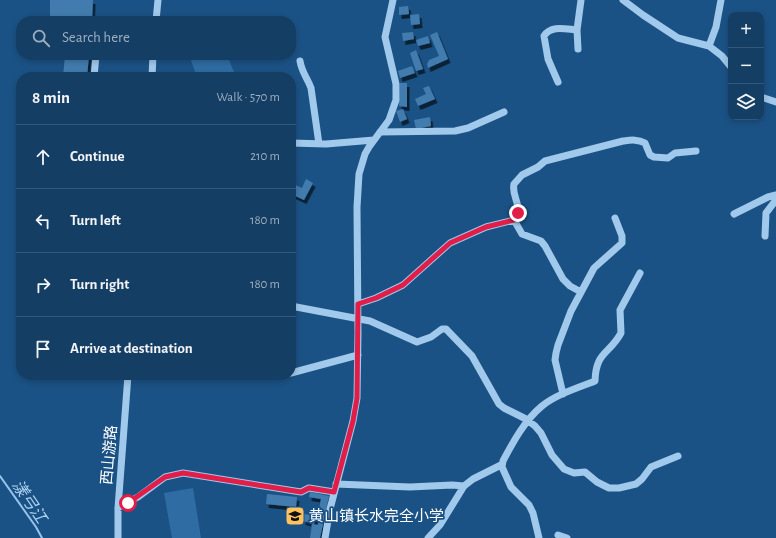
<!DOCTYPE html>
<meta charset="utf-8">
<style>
body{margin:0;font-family:"Alegreya Sans","Noto Sans SC",sans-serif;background:#21496d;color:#f1f3f6}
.controls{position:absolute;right:12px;top:12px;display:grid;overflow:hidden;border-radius:8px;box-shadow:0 2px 6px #0003}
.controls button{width:36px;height:36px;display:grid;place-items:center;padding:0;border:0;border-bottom:1px solid #335778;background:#143e64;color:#f1f3f6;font:20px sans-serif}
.stop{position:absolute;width:12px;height:12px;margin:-9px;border:3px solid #e11d48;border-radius:50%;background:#fff}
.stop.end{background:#e11d48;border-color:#fff;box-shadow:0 1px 4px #0008}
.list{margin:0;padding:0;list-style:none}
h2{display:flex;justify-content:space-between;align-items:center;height:52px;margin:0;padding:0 16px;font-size:17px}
h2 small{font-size:13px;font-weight:400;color:#9daebf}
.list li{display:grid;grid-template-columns:26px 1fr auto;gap:12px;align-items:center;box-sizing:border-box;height:64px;padding:0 16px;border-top:1px solid #335778}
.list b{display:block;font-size:15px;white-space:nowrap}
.list em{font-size:13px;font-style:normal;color:#9daebf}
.icon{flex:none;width:22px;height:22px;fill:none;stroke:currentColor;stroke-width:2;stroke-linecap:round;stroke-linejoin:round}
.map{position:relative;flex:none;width:776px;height:538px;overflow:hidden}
.search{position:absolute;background:#143e64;box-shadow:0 2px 6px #0003;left:16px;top:16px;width:280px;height:44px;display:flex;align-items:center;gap:10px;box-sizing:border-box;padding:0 14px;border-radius:16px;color:#9daebf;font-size:15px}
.panel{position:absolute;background:#143e64;box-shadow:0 2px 6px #0003;left:16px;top:72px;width:280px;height:308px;border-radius:16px}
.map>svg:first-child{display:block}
.green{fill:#2e6ca3}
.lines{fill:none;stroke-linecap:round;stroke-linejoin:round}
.stream{stroke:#94c5ee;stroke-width:2}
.building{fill:#437cae;filter:url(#shadow)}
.minor{stroke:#a1c9eb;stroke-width:7}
.route{stroke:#e11d48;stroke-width:5}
.labels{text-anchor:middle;stroke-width:3.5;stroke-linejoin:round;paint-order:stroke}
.street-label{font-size:15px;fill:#fff;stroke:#1b5285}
.poi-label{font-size:15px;fill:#fff;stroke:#1b5285;text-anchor:start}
.water-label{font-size:16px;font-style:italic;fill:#add3f3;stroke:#1b5285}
</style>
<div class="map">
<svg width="776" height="538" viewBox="0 0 776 538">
<defs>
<filter id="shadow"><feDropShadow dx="2.5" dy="4" stdDeviation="0" flood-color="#0009"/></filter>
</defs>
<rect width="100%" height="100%" fill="#1b5285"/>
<path class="green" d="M189 55H227L236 77H197Z
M193 488 201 538H172L164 493Z"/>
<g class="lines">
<path class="stream" d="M0 476 36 527 42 538"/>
</g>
<path class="building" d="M50 0H93L92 21H50Z
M408 6 409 14 399 15V7Z
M419 14 420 24 411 25 410 15Z
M413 32 414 39 403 41 402 33Z
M437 32 448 59 428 68 427 64 429 60 439 56 430 35Z
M428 36 430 43 418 46 416 40Z
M416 50 423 69 416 71 410 53Z
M65 55H89L87 77H63Z
M412 66 415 73 400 78 398 71Z
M400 83H407V107L399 106Z
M429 86 435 99 418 106 415 99 426 94 423 88Z
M403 109 407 119 400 122 396 111Z
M430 117 431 126 416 129 414 120Z
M306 179 313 183 304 200 291 194V183L302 188Z
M310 492 329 496 320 538H310L312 524 318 525 320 514H318L321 499 309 497Z
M267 494 297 497 296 507 266 504Z
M304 514 316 516 314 524 303 521Z"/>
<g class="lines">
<path class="minor" d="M623 0 643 15 678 38 709 46 722 56 731 67
M156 21 158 0
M709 46 716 27 721 0
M578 49 577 30 581 0
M300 61C302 73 307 77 311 88L319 144
M94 77 96 55
M152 77 153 55
M558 82 548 59 544 36C551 25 565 29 577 30
M761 97 776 102
M380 132 455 131 468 128 504 112
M291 143 326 144 374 140
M734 214 768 197 776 195
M514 220 522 234 541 241 545 246 563 279 570 286 581 292
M765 236 766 213 776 200
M358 304 376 298 403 285 450 243 486 227 514 220C524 204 511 198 514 184L522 175 538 167 545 161 623 141C631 140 638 139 645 143L650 155 654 157 668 158 675 153 696 151
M291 306 370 321 417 342 431 337 442 329H446L472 356 499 404 504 408 526 419 535 426 541 433 552 455 564 469 574 473 585 472 597 482 609 488H619L636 484 642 479 651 467 678 456
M291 373 358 355
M280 376 282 375
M563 394 555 360 556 353 558 345 571 311 594 268 622 243V236L615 218
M336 484 410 487 452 485 464 486
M118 508 138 497 165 477 183 473 301 492 309 488 334 492
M558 535 567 538
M118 538V508L128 375
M325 538 330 509 353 421 357 398 358 333 357 207 359 174 365 154 369 147 389 120 396 100V84L385 37 393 0
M428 538 440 525 464 486 473 479 501 465
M539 538 533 513 529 505 511 487 502 467 503 461C513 442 525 420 542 406 557 394 578 388 595 381 596 351 609 355 621 333L620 310 640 273"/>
</g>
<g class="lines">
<path class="route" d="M128 503 165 477 183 473 301 492 309 488 334 492 353 421 357 398 358 304 376 298 403 285 450 243 486 227 514 220 518 213"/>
</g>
<defs>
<g id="school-square" transform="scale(1)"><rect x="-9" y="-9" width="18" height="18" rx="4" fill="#fdc25e" stroke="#1b5285"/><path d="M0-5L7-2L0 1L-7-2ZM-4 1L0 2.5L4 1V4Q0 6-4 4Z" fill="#111"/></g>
</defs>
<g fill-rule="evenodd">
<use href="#school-square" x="295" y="516"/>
</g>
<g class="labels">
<g class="street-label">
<text transform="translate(109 455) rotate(-85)" y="5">西山游路</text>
</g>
<g class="poi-label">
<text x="309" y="521">黄山镇长水完全小学</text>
</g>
<g class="water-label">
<text transform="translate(30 501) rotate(56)" y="6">漾弓江</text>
</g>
</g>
</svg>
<div class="controls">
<button>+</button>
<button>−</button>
<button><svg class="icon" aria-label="layers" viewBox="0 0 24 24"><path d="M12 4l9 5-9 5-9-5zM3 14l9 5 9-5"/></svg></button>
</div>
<div class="stop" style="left:128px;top:503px"></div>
<div class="stop end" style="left:518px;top:213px"></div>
<div class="search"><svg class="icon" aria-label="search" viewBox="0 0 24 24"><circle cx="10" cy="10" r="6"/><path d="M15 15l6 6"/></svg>Search here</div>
<section class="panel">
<h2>8 min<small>Walk · 570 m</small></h2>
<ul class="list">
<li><svg class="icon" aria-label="ahead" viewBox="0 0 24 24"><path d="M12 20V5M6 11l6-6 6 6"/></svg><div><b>Continue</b></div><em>210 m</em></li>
<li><svg class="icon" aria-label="left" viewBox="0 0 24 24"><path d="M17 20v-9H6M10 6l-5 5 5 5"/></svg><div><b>Turn left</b></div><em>180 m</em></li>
<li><svg class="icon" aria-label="right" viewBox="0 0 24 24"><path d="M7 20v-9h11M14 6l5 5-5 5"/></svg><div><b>Turn right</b></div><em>180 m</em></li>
<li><svg class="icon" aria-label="arrive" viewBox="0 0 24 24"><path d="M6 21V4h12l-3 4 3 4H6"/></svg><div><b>Arrive at destination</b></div></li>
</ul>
</section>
</div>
